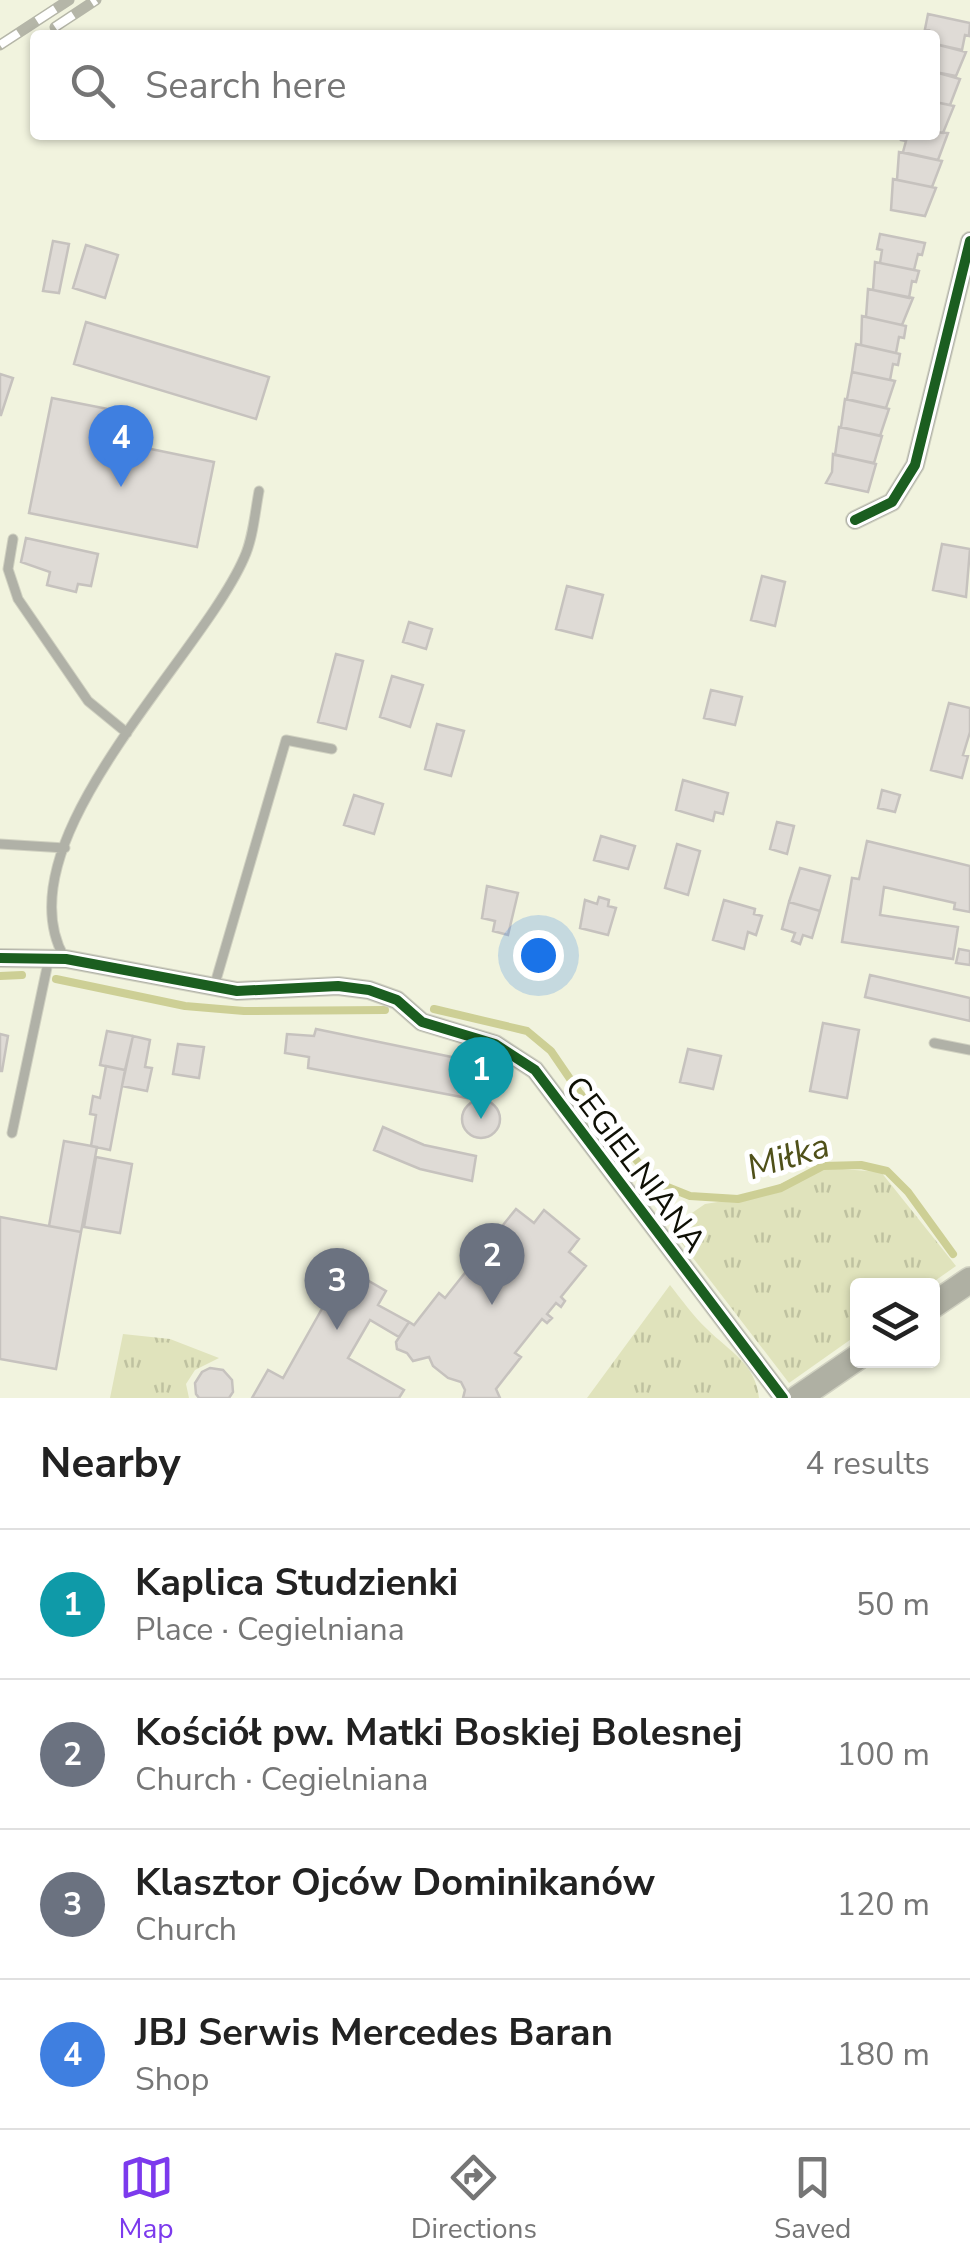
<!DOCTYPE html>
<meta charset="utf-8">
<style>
body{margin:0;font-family:"Nunito Sans",sans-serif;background:#f2f2f2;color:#222}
.controls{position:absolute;right:30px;bottom:30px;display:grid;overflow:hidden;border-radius:10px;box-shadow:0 2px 8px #0004}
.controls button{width:90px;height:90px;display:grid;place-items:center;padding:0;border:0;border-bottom:2px solid #e0e0e0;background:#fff;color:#222;font:50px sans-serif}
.you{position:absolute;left:538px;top:955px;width:35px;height:35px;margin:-25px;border:8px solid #fff;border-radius:50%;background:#1a73e8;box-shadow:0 0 0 15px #1a73e833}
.badge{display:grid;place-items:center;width:65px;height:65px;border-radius:50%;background:#7c3aed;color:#fff;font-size:32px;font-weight:700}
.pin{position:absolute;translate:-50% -82px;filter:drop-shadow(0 2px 5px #0008)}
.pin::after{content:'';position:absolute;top:52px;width:35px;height:30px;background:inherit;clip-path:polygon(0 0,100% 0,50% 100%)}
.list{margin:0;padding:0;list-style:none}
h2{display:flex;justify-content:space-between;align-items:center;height:130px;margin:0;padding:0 40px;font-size:42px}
h2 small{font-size:32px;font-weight:400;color:#767676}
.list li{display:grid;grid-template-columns:65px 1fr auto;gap:30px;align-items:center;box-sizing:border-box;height:150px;padding:0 40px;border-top:2px solid #e0e0e0}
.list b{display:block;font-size:38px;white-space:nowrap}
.list p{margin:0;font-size:32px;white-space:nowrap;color:#767676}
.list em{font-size:32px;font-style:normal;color:#767676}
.icon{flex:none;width:55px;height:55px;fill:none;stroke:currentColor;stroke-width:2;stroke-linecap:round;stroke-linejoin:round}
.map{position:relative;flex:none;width:970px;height:1398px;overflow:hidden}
.search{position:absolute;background:#fff;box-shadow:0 2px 8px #0004;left:30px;right:30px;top:30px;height:110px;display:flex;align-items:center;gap:25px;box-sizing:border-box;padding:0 35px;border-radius:10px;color:#767676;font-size:38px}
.sheet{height:730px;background:#fff}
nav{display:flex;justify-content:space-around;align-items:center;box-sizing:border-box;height:140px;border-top:2px solid #e0e0e0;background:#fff;font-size:28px;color:#767676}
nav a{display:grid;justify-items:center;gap:5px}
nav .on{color:#7c3aed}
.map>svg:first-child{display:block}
.grass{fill:url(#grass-tufts)}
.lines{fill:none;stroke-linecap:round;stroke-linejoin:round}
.stream{stroke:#cdcf95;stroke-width:8}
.building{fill:#dfdbd6;stroke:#c6c2be;stroke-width:2.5}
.lane-casing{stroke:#d0d1c1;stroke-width:11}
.street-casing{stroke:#d0d1c1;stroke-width:20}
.secondary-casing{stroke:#d0d1c1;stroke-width:28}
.lane{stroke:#b0b1a7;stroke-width:9}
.street{stroke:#b0b1a7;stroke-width:18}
.secondary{stroke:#afb0a3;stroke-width:25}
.rail-casing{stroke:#b5b6a8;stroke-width:11}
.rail{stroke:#fff;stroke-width:8;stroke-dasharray:22;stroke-linecap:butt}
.cycleway-casing{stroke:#fff;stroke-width:16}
.cycleway{stroke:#1b5e20;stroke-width:10}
.labels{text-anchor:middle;stroke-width:10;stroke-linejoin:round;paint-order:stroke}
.street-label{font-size:32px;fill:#0e0f04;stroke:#fff}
.water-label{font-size:35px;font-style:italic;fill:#4f5019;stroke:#fff}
</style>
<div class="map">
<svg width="970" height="1398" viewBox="0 0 970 1398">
<defs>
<pattern id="grass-tufts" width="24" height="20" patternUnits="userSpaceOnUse" patternTransform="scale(2.5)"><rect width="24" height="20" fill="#e0e3bc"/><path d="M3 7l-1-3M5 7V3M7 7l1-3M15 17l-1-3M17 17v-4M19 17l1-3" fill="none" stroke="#bfc2a0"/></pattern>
</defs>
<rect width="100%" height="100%" fill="#f1f3de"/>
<path class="grass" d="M816 1167 881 1172 956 1266 929 1285 858 1286 857 1335 789 1383 670 1228 705 1204 755 1196Z
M670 1285C682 1300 693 1316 707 1329 729 1351 756 1364 759 1398H587Z
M123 1334 170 1339 219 1358 195 1370 186 1384 189 1398H110Z"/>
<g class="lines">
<path class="stream" d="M0 976 22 975
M56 979 185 1006 244 1011 385 1010
M434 1009 527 1031 551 1051 579 1092 655 1182 690 1196 738 1199 781 1188 823 1166 861 1165 887 1171 908 1192 953 1254"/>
</g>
<path class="building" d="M928 14 970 23 969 36 965 35 962 50 935 44V35H928L929 30 925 29Z
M935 44 966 52 956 76 935 72Z
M935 72 960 79 950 105 935 102Z
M935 102 954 106 943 133 935 132Z
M935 132 948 133 938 160 903 152 906 141 901 140 902 135H935Z
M899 152 942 161 932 187 897 180Z
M893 179 936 188 925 216 891 210Z
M880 234 925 243 922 255 918 254 914 270 880 263 882 250 877 249Z
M53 241 69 244 59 293 43 291Z
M86 245 118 255 105 298 73 288Z
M875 262 919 271 916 282 912 281 909 298 873 290Z
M868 289 913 298 902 325 866 317Z
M862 316 906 326 904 338 899 337 896 353 861 345Z
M86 322 269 377 256 419 74 364Z
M856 344 900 354 898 365 893 364 890 380 852 372Z
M852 372 895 381 886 408 847 399Z
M0 374 13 378 1 415H0Z
M52 398 118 411 112 441 214 462 197 547 29 513Z
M845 399 889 409 880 436 841 427Z
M839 427 882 436 874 463 835 455Z
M833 454 876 464 868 492 826 483 832 472Z
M26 538 98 554 91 586 78 584 76 592 47 585 50 572 21 562Z
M942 544 970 549 966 597 933 590Z
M762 576 785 582 775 626 751 620Z
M567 586 603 595 592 638 556 629Z
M409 622 432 629 426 649 403 642Z
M336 654 363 661 346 729 318 722Z
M392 676 423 685 410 727 380 717Z
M711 690 742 697 735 725 704 718Z
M949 703 970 708V732L963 755 968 756 962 778 931 770Z
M437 724 464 731 451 776 425 769Z
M683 780 728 793 723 814 715 812 713 821 676 810Z
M882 790 900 795 895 812 878 808Z
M354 795 383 804 374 834 344 825Z
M777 822 794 826 787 854 770 849Z
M601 836 635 846 628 869 594 860Z
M867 841 970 866V912L954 909 955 903 884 887 880 915 958 927 953 959 842 942 852 878 859 879Z
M677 844 700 851 688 895 665 888Z
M800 868 830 876 820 911 789 902Z
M487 886 518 893 508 935 493 931 495 921 482 918Z
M599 897 609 900 608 906 616 908 608 935 580 928 585 900 597 904Z
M724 900 755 909 754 914 762 916 756 935 748 932 744 949 713 940Z
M789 902 820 911 812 938 803 935 800 944 792 941 795 933 782 929Z
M959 949 970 951V965L956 963Z
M870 975 970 998V1021L865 997Z
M823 1023 859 1030 847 1098 810 1091Z
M316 1029 476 1062 467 1098 308 1068 309 1057 285 1053 287 1034 314 1036Z
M107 1031 133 1036 125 1070 100 1065Z
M0 1034 8 1036 2 1071H0Z
M133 1036 150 1040 145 1067 152 1068 147 1091 122 1086Z
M178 1044 204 1047 199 1078 173 1074Z
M688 1049 721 1056 713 1089 680 1082Z
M106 1066 125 1070 110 1150 91 1146 96 1115 90 1114 93 1096 100 1098Z
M462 1119a19 19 0 1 1 38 0a19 19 0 1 1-38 0Z
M383 1127 424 1145 476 1156 472 1181 420 1169 374 1150Z
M64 1141 97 1147 81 1232 49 1226Z
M96 1157 132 1164 120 1233 84 1227Z
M516 1209 534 1223 544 1210 579 1239 569 1252 586 1266 561 1297 565 1301 561 1307 556 1303 547 1314 552 1318 547 1323 542 1319 515 1353 521 1357 496 1389 500 1398H463L465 1390 461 1382 448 1378 433 1366 429 1357 413 1361 407 1353 397 1349 396 1342 409 1322 414 1325 439 1293 445 1298 472 1264 468 1261 472 1255 477 1258 486 1247 481 1243 485 1237 490 1241Z
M0 1217 81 1232 56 1369 0 1359Z
M331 1255 338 1257 336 1262 386 1291 378 1305 409 1322 399 1337 370 1320 348 1358 404 1390 399 1398H252L268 1370 283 1378 328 1298 313 1292 333 1261 329 1258Z
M210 1368 223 1370 232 1380 233 1392 229 1398H199L196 1394 195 1383 202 1372Z"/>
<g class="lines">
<g class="lane-casing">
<path id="lane" d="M13 539 8 569 18 599 88 701 127 733
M0 844 65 848
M64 957C0 842 200 659 244 558 253 539 255 512 259 491
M214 987 286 740 332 749
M934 1043 970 1050
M12 1133 49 958"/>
</g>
<g class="street-casing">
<path id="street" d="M855 520 892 502 915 465 970 241
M0 958 66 959 237 991 338 986 369 990 397 1000 422 1022 495 1044 535 1070 783 1398"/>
</g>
<g class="secondary-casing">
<path id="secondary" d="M932 1306 970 1280
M798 1398 858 1357"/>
</g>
<use href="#lane" class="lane"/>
<use href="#street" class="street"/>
<use href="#secondary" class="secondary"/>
<g class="rail-casing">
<path id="rail" d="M55 27 96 0
M0 45 69 0"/>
</g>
<use href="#rail" class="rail"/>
<g class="cycleway-casing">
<path id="cycleway" d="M855 520 892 502 915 465 970 241
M0 958 66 959 237 991 338 986 369 990 397 1000 422 1022 495 1044 535 1070 783 1398"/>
</g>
<use href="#cycleway" class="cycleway"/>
</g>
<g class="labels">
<g class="street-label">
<text transform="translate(636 1164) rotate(53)" y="11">CEGIELNIANA</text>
</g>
<g class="water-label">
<text transform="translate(788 1156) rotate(-17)" y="12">Miłka</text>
</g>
</g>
</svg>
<div class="controls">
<button><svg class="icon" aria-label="layers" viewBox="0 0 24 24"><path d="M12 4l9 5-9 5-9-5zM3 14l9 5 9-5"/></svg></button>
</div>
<div class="you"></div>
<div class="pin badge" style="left:481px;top:1119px;background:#0f9aa8">1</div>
<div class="pin badge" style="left:492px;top:1305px;background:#6b7280">2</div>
<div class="pin badge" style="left:337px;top:1330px;background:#6b7280">3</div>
<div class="pin badge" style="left:121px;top:487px;background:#3f7fe0">4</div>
<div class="search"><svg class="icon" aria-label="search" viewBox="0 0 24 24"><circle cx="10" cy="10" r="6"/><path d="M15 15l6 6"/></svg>Search here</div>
</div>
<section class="sheet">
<h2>Nearby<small>4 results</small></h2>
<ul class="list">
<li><span class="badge" style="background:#0f9aa8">1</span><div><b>Kaplica Studzienki</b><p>Place · Cegielniana</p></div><em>50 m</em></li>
<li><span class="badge" style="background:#6b7280">2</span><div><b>Kościół pw. Matki Boskiej Bolesnej</b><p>Church · Cegielniana</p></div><em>100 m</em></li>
<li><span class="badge" style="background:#6b7280">3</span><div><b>Klasztor Ojców Dominikanów</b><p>Church</p></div><em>120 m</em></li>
<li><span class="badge" style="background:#3f7fe0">4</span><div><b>JBJ Serwis Mercedes Baran</b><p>Shop</p></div><em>180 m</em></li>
</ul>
</section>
<nav>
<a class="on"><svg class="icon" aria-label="map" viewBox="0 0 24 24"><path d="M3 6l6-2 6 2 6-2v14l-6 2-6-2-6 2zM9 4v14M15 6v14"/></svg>Map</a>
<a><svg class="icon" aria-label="directions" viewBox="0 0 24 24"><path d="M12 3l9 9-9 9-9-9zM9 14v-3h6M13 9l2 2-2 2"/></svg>Directions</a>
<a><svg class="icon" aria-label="saved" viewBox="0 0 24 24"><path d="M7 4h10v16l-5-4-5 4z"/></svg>Saved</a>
</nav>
